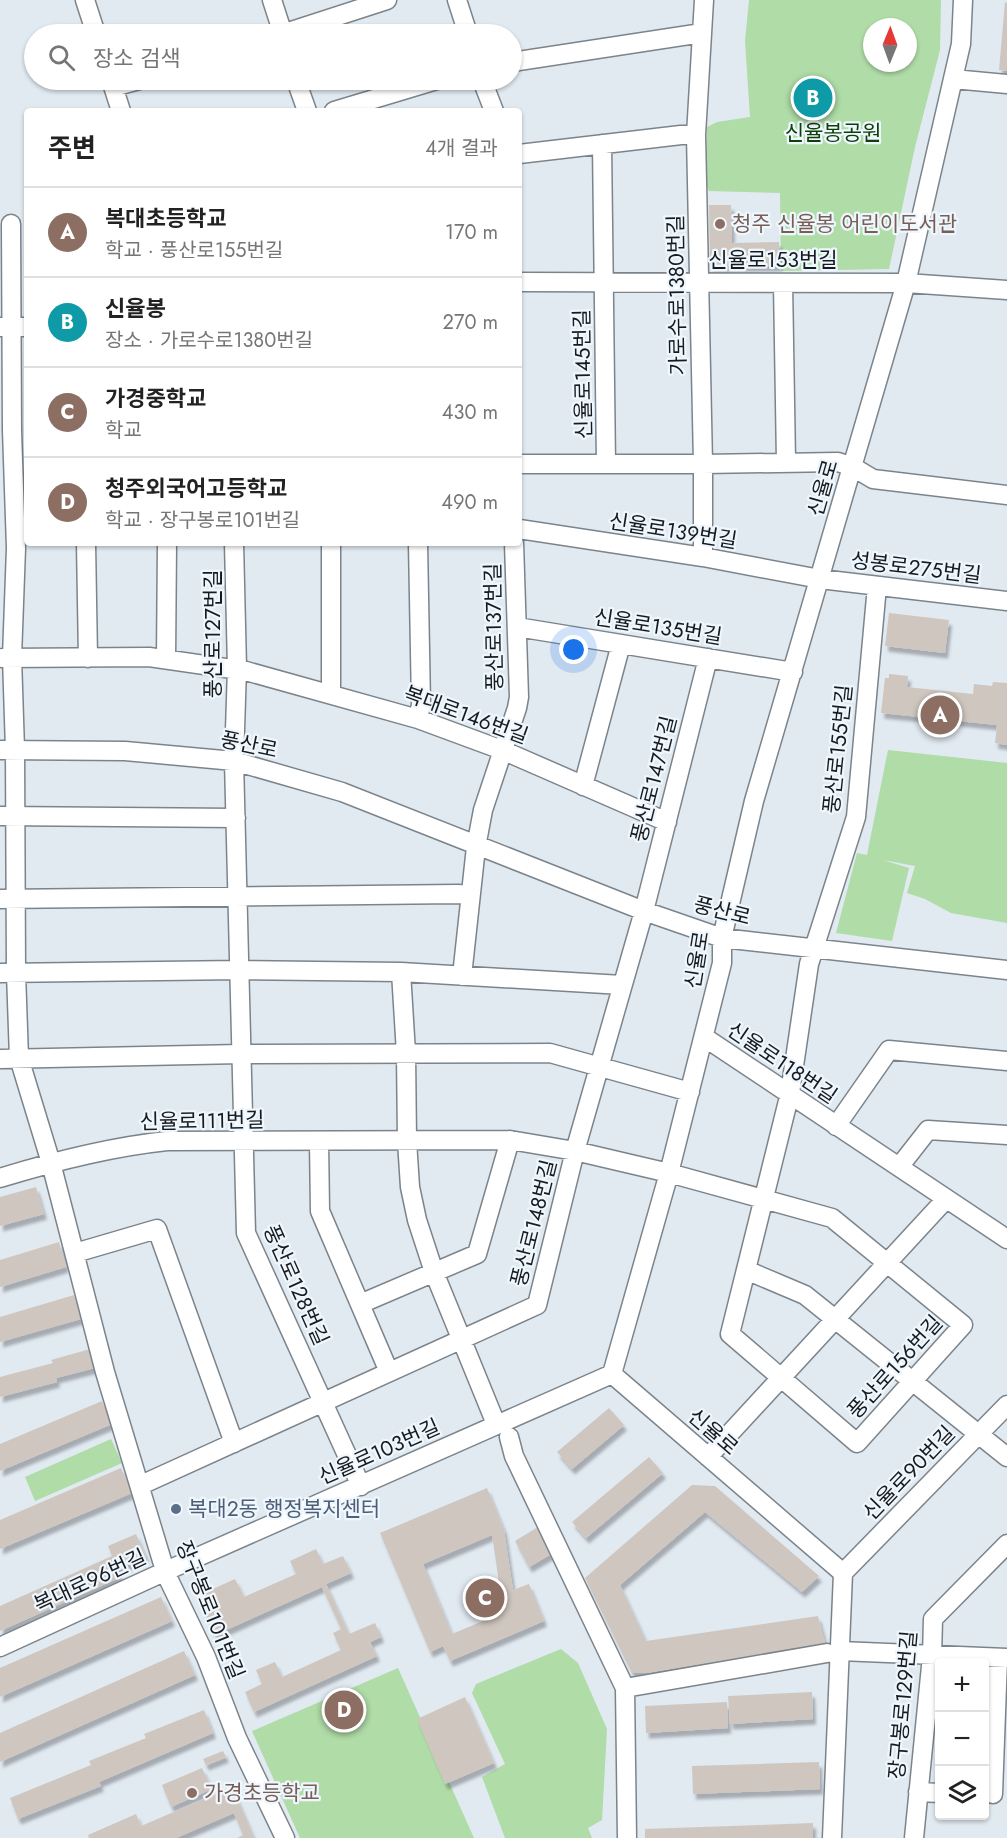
<!DOCTYPE html>
<html lang="ko">
<meta charset="utf-8">
<style>
body{margin:0;font-family:Jost,"Noto Sans KR",sans-serif;background:#f6f6f6;color:#222}
.controls{position:absolute;right:18px;bottom:18px;display:grid;overflow:hidden;border-radius:6px;box-shadow:0 2px 4px #0004}
.controls button{width:54px;height:54px;display:grid;place-items:center;padding:0;border:0;border-bottom:2px solid #e0e0e0;background:#fff;color:#222;font:30px sans-serif}
.compass{position:absolute;left:863px;top:18px;width:54px;height:54px;border-radius:50%;background:#fff;box-shadow:0 2px 4px #0004;rotate:1deg}
.you{position:absolute;left:574px;top:650px;width:21px;height:21px;margin:-15px;border:4px solid #fff;border-radius:50%;background:#1a73e8;box-shadow:0 0 0 9px #1a73e833}
.badge{display:grid;place-items:center;width:39px;height:39px;border-radius:50%;background:#0f766e;color:#fff;font-size:20px;font-weight:700}
.pin{position:absolute;translate:-50% -50%;border:3px solid #fff;box-shadow:0 2px 6px #0006}
.list{margin:0;padding:0;list-style:none}
h2{display:flex;justify-content:space-between;align-items:center;height:78px;margin:0;padding:0 24px;font-size:26px}
h2 small{font-size:20px;font-weight:400;color:#767676}
.list li{display:grid;grid-template-columns:39px 1fr auto;gap:18px;align-items:center;box-sizing:border-box;height:90px;padding:0 24px;border-top:2px solid #e0e0e0}
.list b{display:block;font-size:22px;white-space:nowrap}
.list p{margin:0;font-size:20px;white-space:nowrap;color:#767676}
.list em{font-size:20px;font-style:normal;color:#767676}
.icon{flex:none;width:33px;height:33px;fill:none;stroke:currentColor;stroke-width:2;stroke-linecap:round;stroke-linejoin:round}
.map{position:relative;flex:none;width:1007px;height:1838px;overflow:hidden}
.search{position:absolute;background:#fff;box-shadow:0 2px 4px #0004;left:24px;top:24px;width:498px;height:66px;display:flex;align-items:center;gap:15px;box-sizing:border-box;padding:0 21px;border-radius:33px;color:#767676;font-size:22px}
.panel{position:absolute;background:#fff;box-shadow:0 2px 4px #0004;left:24px;top:108px;width:498px;height:438px;border-radius:6px}
.map>svg:first-child{display:block}
.green{fill:#afdca7;fill-rule:evenodd}
.building{fill:#cfc7bf;fill-rule:evenodd;filter:url(#shadow)}
.lines{fill:none;stroke-linecap:round;stroke-linejoin:round}
.street-casing{stroke:#7c848b;stroke-width:21}
.street{stroke:#fff;stroke-width:18}
.education-dot{fill:#8d6e63;stroke:#eef6fe;stroke-width:2}
.service-dot{fill:#5c6f8a;stroke:#eef6fe;stroke-width:2}
.labels{text-anchor:middle;stroke-width:4.5;stroke-linejoin:round;paint-order:stroke}
.park-label{font-size:21px;fill:#0f4005;stroke:#eef6fe}
.education-label{font-size:21px;fill:#785e54;stroke:#eef6fe;text-anchor:start}
.street-label{font-size:21px;fill:#181b1e;stroke:#eef6fe}
.service-label{font-size:21px;fill:#4e5e75;stroke:#eef6fe;text-anchor:start}
</style>
<div class="map">
<svg width="1007" height="1838" viewBox="0 0 1007 1838">
<defs>
<filter id="shadow"><feDropShadow dx="3" dy="5.5" stdDeviation="1.5" flood-color="#0004"/></filter>
</defs>
<rect width="100%" height="100%" fill="#e1e9f1"/>
<path class="green" d="M749 0H941L940 50 915 147 889 269 781 271 780 193 709 191 705 183 707 127 717 122 750 117 745 41ZM872 27H908V63H872Z
M888 750 1007 763V923L951 913 925 899 907 893 915 866 883 860 909 868 892 941 836 933 857 853 867 855Z
M111 1439 122 1463 35 1501 25 1477Z
M561 1649 578 1663 607 1729 602 1820 588 1828 592 1838H505L482 1777 505 1764 472 1693 476 1684Z
M398 1668 474 1838H300L252 1731Z"/>
<path class="building" d="M1005 2 1007 3V71L999 70Z
M709 205H731L732 243 779 242V266H710Z
M889 613 949 620 945 653 885 646Z
M889 674 908 676 907 687 973 694 974 684 992 686 993 682 1007 683V745L995 743 997 725 881 713 885 678H889Z
M36 1187 44 1214 0 1226V1197Z
M59 1242 66 1267 0 1287V1260Z
M74 1295 81 1319 0 1342V1317Z
M90 1349 95 1368 56 1378 57 1382 0 1397V1377L53 1363 51 1360Z
M102 1401 112 1424 0 1471V1444Z
M609 1408 624 1425 572 1469 557 1452Z
M649 1457 663 1473 586 1538 572 1522Z
M121 1468 132 1493 0 1549V1520Z
M692 1485 715 1486 819 1576 802 1592 705 1512 620 1585 646 1641 818 1616 825 1643 646 1673H632L585 1578Z
M487 1488 504 1530 513 1590 529 1584 544 1621 450 1661 443 1646 430 1652 380 1533ZM492 1535 501 1596 491 1600 497 1615 452 1634 423 1564Z
M538 1527 553 1553 529 1567 515 1541Z
M136 1534 146 1557 117 1569 121 1577 0 1631V1606L112 1556 108 1546Z
M316 1549 323 1564 343 1556 351 1573 326 1584 349 1634 375 1623 381 1637 370 1642 377 1656 254 1712 245 1692 262 1684 256 1670 275 1662 282 1677 341 1650 333 1633 341 1629 322 1587 215 1635 204 1611 211 1608 204 1593 235 1579 244 1597 296 1574 290 1561Z
M161 1597 172 1621 0 1697V1668Z
M184 1651 195 1675 0 1762V1733Z
M812 1692 813 1719 730 1724 728 1696Z
M465 1697 494 1763 445 1784 417 1719Z
M727 1702 728 1728 646 1733 645 1706Z
M204 1710 213 1733 99 1782 101 1786 18 1819 10 1798 91 1765 89 1761 146 1738 144 1734Z
M223 1751 226 1757 206 1765 203 1759Z
M819 1762 820 1789 693 1794 692 1766Z
M202 1768 212 1789 171 1807 162 1785Z
M232 1787 254 1838H237L243 1835 234 1813 176 1838H89L88 1835 136 1814 141 1826Z
M813 1823V1838H645V1829Z"/>
<g class="lines">
<g class="street-casing">
<path id="street" d="M85 0 96 34
M272 0 283 34
M457 0 468 34
M282 34 387 0
M512 62 702 33
M953 79 1007 84
M111 80 121 111
M296 80 307 111
M482 80 494 111
M113 87 139 80
M334 111 437 80
M602 144 606 464
M519 154 681 135H696
M11 224 12 430 16 548 12 657 15 750 16 973 19 1058 51 1163 105 1372 166 1574 206 1657 237 1738 285 1838
M519 282 906 283 1007 290
M783 283 786 462
M0 327H27
M519 464H703L838 462 853 467 873 479 1007 495
M519 529 703 557 820 579 1007 601
M86 543 88 658
M234 543 237 668 234 761 246 1233 361 1486
M331 543V694
M418 543 421 705 418 719
M703 557V464L696 135 704 0
M517 627 793 672
M2 658 149 657 246 671 418 719 502 750 667 822
M166 659 167 543
M0 750 125 751 234 761 342 792 644 911 722 938 1007 970
M583 786 621 644
M0 816 236 818
M0 899 458 894 469 895
M401 972 406 1053 407 1141 410 1187 417 1220 434 1272 496 1424
M0 973 240 970 401 972 622 985
M462 976 476 847 483 810 517 708 519 697 514 543
M704 1037 1007 1239
M0 1059 241 1054 550 1053 690 1092
M836 1126 889 1050 1007 1061
M319 1141 320 1211 389 1372
M899 1167 928 1130 1007 1135
M0 1178C55 1161 110 1147 167 1141L510 1140 575 1151 669 1173 832 1218 963 1325 857 1443 730 1334 790 1093 809 964 856 817 877 586
M75 1253 157 1229 234 1443
M746 1270 805 1295 1007 1457
M360 1304 477 1254 510 1140
M612 1374 669 1173 722 963V938L754 801 906 283 961 44 963 0
M612 1374 843 1573 832 1838
M509 1437 514 1456 625 1688 627 1838
M708 1457 946 1199
M141 1485 537 1305 575 1151 644 911 708 658
M843 1573 1007 1405
M0 1647 166 1571 612 1374
M840 1651 1007 1658
M625 1688 827 1653
M918 1792 940 1793
M993 1794 998 1658
M914 1838 932 1656 933 1619 1007 1544"/>
</g>
<use href="#street" class="street"/>
</g>
<g class="education-dot">
<circle cx="720" cy="224" r="6"/>
<circle cx="192" cy="1793" r="6"/>
</g>
<circle class="service-dot" cx="176" cy="1509" r="6"/>
<g class="labels">
<g class="park-label">
<text x="833" y="140">신율봉공원</text>
</g>
<g class="education-label">
<text x="732" y="231">청주 신율봉 어린이도서관</text>
<text x="204" y="1800">가경초등학교</text>
</g>
<g class="street-label">
<text x="773" y="267">신율로153번길</text>
<text transform="translate(677 295) rotate(-91)" y="7">가로수로1380번길</text>
<text transform="translate(583 374) rotate(-91)" y="7">신율로145번길</text>
<text transform="translate(823 488) rotate(-74)" y="7">신율로</text>
<text transform="translate(673 531) rotate(9)" y="7">신율로139번길</text>
<text transform="translate(916 568) rotate(7)" y="7">성봉로275번길</text>
<text transform="translate(494 627) rotate(-91)" y="7">풍산로137번길</text>
<text transform="translate(658 627) rotate(9)" y="7">신율로135번길</text>
<text transform="translate(213 634) rotate(-90)" y="7">풍산로127번길</text>
<text transform="translate(466 715) rotate(20)" y="7">복대로146번길</text>
<text transform="translate(249 745) rotate(12)" y="7">풍산로</text>
<text transform="translate(838 749) rotate(-84)" y="7">풍산로155번길</text>
<text transform="translate(654 779) rotate(-76)" y="7">풍산로147번길</text>
<text transform="translate(722 911) rotate(14)" y="7">풍산로</text>
<text transform="translate(697 960) rotate(-81)" y="7">신율로</text>
<text transform="translate(782 1063) rotate(34)" y="7">신율로118번길</text>
<text transform="translate(202 1121) rotate(-1)" y="7">신율로111번길</text>
<text transform="translate(534 1223) rotate(-76)" y="7">풍산로148번길</text>
<text transform="translate(296 1285) rotate(66)" y="7">풍산로128번길</text>
<text transform="translate(895 1367) rotate(-48)" y="7">풍산로156번길</text>
<text transform="translate(713 1432) rotate(41)" y="7">신율로</text>
<text transform="translate(379 1452) rotate(-24)" y="7">신율로103번길</text>
<text transform="translate(909 1473) rotate(-46)" y="7">신율로90번길</text>
<text transform="translate(90 1581) rotate(-25)" y="7">복대로96번길</text>
<text transform="translate(210 1610) rotate(68)" y="7">장구봉로101번길</text>
<text transform="translate(903 1705) rotate(-85)" y="7">장구봉로129번길</text>
</g>
<g class="service-label">
<text x="188" y="1516">복대2동 행정복지센터</text>
</g>
</g>
</svg>
<div class="controls">
<button>+</button>
<button>−</button>
<button><svg class="icon" aria-label="layers" viewBox="0 0 24 24"><path d="M12 4l9 5-9 5-9-5zM3 14l9 5 9-5"/></svg></button>
</div>
<svg class="compass" viewBox="-18 -18 36 36"><path d="M0-13l5 13h-10z" fill="#e53935"/><path d="M0 13l5-13h-10z" fill="#767676"/></svg>
<div class="you"></div>
<div class="pin badge" style="left:940px;top:715px;background:#8d6e63">A</div>
<div class="pin badge" style="left:813px;top:98px;background:#0f9aa8">B</div>
<div class="pin badge" style="left:485px;top:1598px;background:#8d6e63">C</div>
<div class="pin badge" style="left:344px;top:1710px;background:#8d6e63">D</div>
<div class="search"><svg class="icon" aria-label="search" viewBox="0 0 24 24"><circle cx="10" cy="10" r="6"/><path d="M15 15l6 6"/></svg>장소 검색</div>
<section class="panel">
<h2>주변<small>4개 결과</small></h2>
<ul class="list">
<li><span class="badge" style="background:#8d6e63">A</span><div><b>복대초등학교</b><p>학교 · 풍산로155번길</p></div><em>170 m</em></li>
<li><span class="badge" style="background:#0f9aa8">B</span><div><b>신율봉</b><p>장소 · 가로수로1380번길</p></div><em>270 m</em></li>
<li><span class="badge" style="background:#8d6e63">C</span><div><b>가경중학교</b><p>학교</p></div><em>430 m</em></li>
<li><span class="badge" style="background:#8d6e63">D</span><div><b>청주외국어고등학교</b><p>학교 · 장구봉로101번길</p></div><em>490 m</em></li>
</ul>
</section>
</div>
